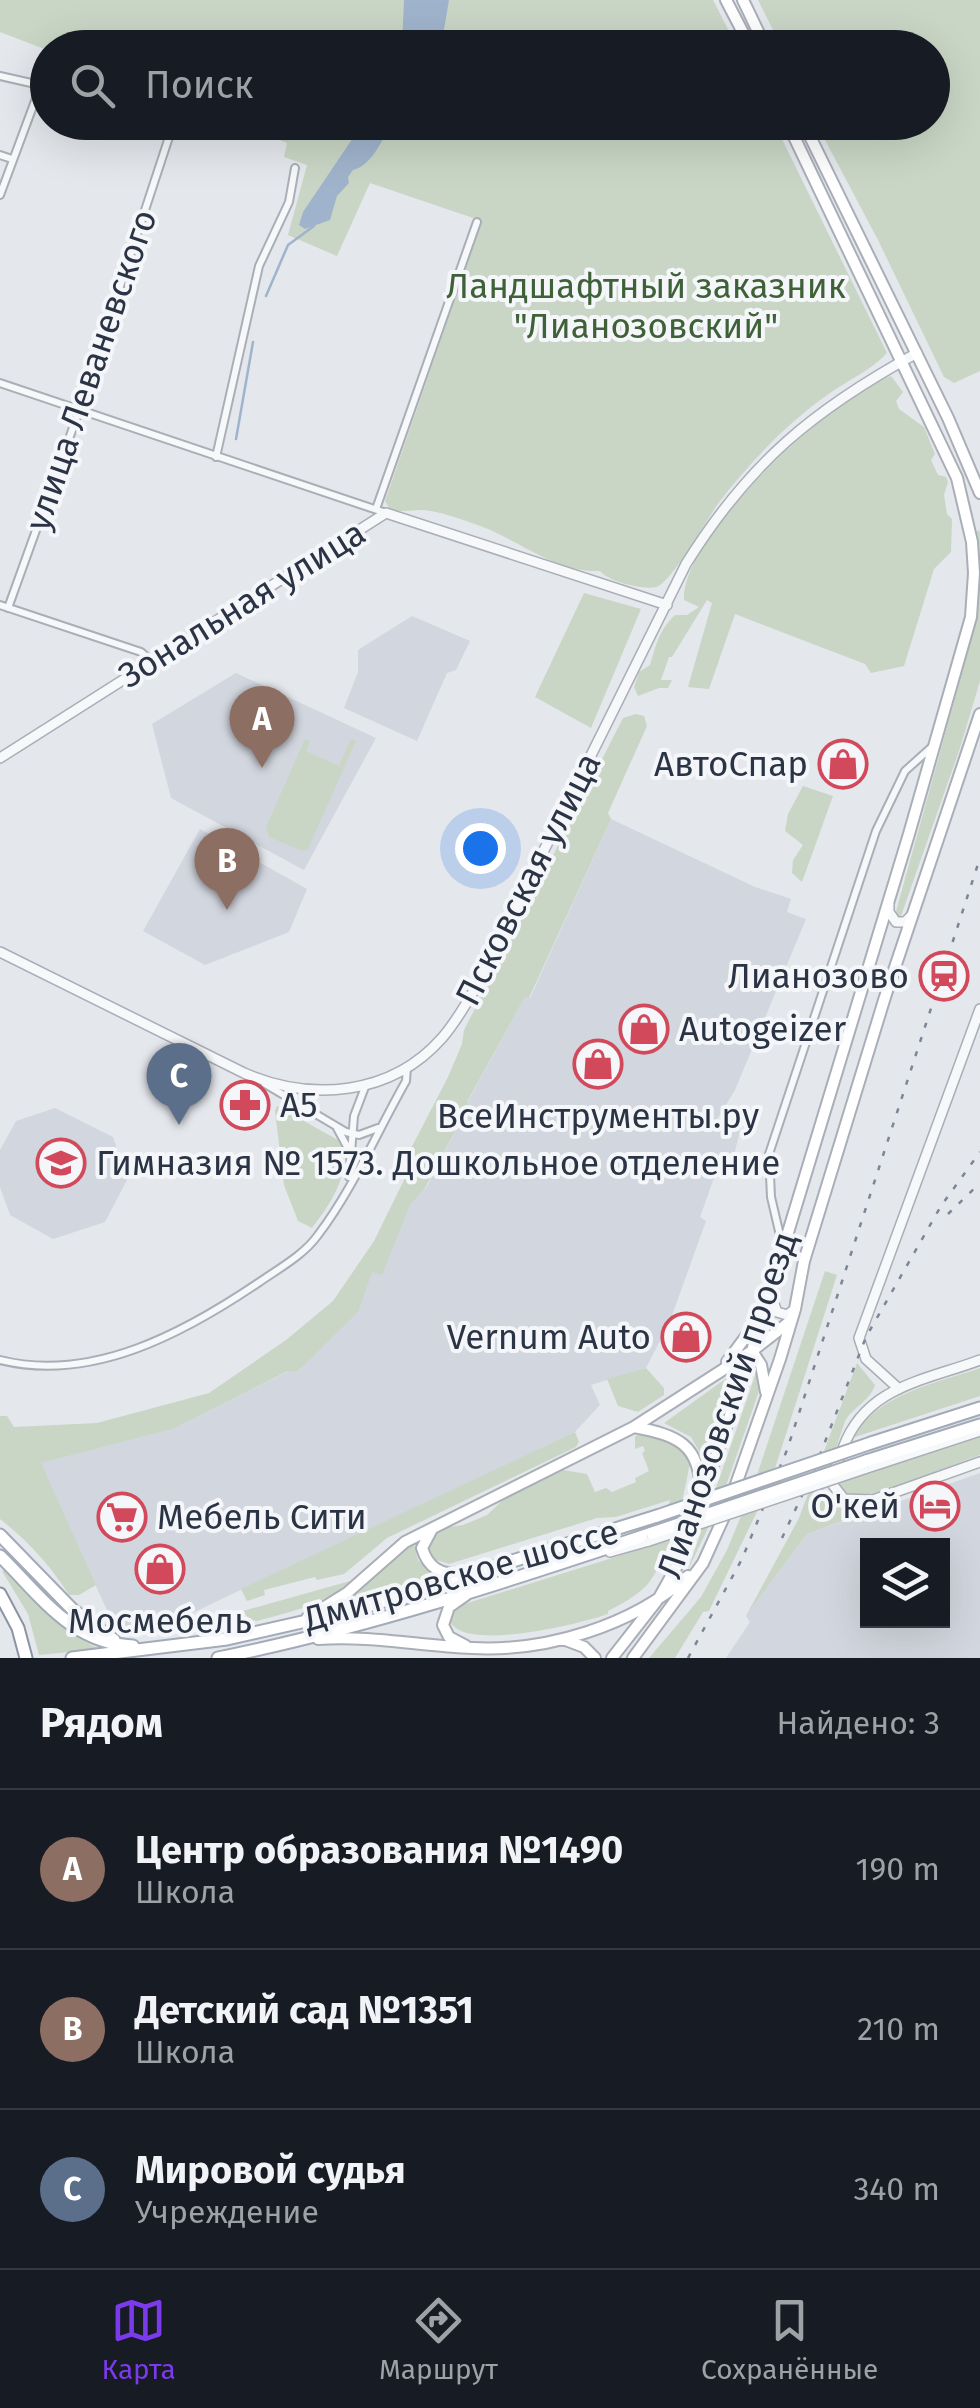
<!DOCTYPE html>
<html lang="ru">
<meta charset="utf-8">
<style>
body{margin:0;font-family:"Fira Sans",sans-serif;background:#20242c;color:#f1f3f6}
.controls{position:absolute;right:30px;bottom:30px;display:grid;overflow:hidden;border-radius:0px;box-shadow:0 10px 40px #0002}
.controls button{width:90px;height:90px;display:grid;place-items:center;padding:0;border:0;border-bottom:2px solid #363941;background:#171b24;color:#f1f3f6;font:50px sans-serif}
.you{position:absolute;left:480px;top:848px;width:35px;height:35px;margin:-25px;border:8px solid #fff;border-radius:50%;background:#1a73e8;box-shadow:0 0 0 15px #1a73e833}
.badge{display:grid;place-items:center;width:65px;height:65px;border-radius:50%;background:#7c3aed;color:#fff;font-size:32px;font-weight:700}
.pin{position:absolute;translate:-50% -82px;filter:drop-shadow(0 2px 5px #0008)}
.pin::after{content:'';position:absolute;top:52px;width:35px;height:30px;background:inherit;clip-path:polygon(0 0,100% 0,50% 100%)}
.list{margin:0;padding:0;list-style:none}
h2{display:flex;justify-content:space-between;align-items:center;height:130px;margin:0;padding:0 40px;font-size:42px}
h2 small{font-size:32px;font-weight:400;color:#9ea1a6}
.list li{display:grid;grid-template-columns:65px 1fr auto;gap:30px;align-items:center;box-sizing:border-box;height:160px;padding:0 40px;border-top:2px solid #363941}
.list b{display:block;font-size:38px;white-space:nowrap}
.list p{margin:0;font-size:32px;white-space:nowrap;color:#9ea1a6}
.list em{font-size:32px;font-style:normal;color:#9ea1a6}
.icon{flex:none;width:55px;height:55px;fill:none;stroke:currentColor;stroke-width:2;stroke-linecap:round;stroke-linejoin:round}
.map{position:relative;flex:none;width:980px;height:1658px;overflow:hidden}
.search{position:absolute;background:#171b24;box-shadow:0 10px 40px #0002;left:30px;right:30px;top:30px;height:110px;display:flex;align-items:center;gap:25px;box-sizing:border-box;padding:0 35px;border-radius:55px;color:#9ea1a6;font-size:38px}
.sheet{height:610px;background:#171b24}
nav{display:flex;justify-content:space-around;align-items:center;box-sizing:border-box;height:140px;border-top:2px solid #363941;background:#171b24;font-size:28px;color:#9ea1a6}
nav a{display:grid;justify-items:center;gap:5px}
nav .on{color:#7c3aed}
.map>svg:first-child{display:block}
.built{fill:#d2d6de;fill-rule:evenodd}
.green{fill:#c9d6c5}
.water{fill:#9fb4cc}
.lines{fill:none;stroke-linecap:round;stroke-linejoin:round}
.stream{stroke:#9fb4cc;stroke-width:2.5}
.minor-casing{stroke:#a9aeb7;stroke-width:10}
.tertiary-casing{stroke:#a9aeb7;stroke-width:12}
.secondary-casing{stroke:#a9aeb7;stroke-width:14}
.primary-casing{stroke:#a3abb8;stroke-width:15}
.trunk-casing{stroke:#8b94a3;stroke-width:15}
.minor{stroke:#f7f8fa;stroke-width:6}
.tertiary{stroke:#f7f8fa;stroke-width:9}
.secondary{stroke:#fff;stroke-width:10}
.primary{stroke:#fff;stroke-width:11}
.trunk{stroke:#fff;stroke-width:11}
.rail{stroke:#7d8696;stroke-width:2.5;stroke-dasharray:5 10;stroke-linecap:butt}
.tertiary-bridge-casing{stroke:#a9aeb7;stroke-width:12;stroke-linecap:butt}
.primary-bridge-casing{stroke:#a3abb8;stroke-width:15;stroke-linecap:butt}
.tertiary-bridge{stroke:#f7f8fa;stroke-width:9}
.primary-bridge{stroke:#fff;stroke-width:11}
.labels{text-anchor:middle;stroke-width:8;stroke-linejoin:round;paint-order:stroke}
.park-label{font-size:35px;fill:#3f6138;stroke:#f4f6f9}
.street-label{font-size:35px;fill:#2b3445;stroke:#f4f6f9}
.poi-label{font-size:35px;fill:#2b3445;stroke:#f4f6f9;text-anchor:end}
</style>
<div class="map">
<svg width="980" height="1658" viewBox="0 0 980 1658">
<rect width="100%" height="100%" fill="#e4e7ec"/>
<path class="built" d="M412 616 470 641 456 670 447 673 417 741 344 708 358 672V650Z
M236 673 376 738 304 870 171 798 152 724Z
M611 819 755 887 791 899 787 912 806 919 735 1090 716 1121 741 1127 731 1167 709 1160 715 1175 700 1217 706 1221 670 1321 646 1368 591 1385 600 1405 575 1432 150 1633 116 1630 40 1463 173 1429 291 1370 298 1372 372 1271 410 1205 426 1188 469 1105 467 1103 525 997 530 998Z
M200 829 307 889 289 932 205 965 143 931Z
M55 1108 113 1137 127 1180 105 1222 53 1239 10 1215 0 1187V1150L16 1121Z
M980 1473V1658H726L750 1622 746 1616 807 1534ZM868 1546H942V1620H868Z"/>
<path class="green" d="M0 0H713L737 47 47 50 0 32Z
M758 0H980V371L954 383 944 377 878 240 816 123 932 122V48L774 47 771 44 774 32Z
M236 123H774L887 353C872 370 848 380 830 393 787 423 752 460 720 501 708 517 671 584 656 587 643 590 609 582 600 571 557 573 521 542 483 527 466 521 441 511 422 510 411 510 403 512 391 511L385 501 482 221 370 183 337 256 288 235 307 165 284 157 287 143Z
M891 376 903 392 896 401 899 409 924 427 935 454 931 460 938 475 946 477 948 482 944 495 947 514 952 519 951 552 934 569 904 666 871 673 865 664 735 614 709 689 688 687 712 603 707 600 672 657H669L661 680H672L668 688H659L638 696 634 687 639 672 650 665C656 645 659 630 675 615H687L699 607 684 600C681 535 833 397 891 376Z
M979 530 980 533V681L960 748 900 919 895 915 977 619 980 576 977 531Z
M584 593 641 609 591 728 535 697Z
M636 714 644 716 647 726 608 813 611 819 529 998 525 997 467 1102 469 1105 424 1190 410 1205 382 1275 372 1272 358 1312 297 1372 288 1371 173 1429 41 1463 96 1585 79 1595H69C51 1566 27 1540 0 1519V1416H7L14 1427 97 1423 209 1393 286 1340 333 1301 374 1241 407 1174 406 1158 448 1077 462 1044 464 1030 623 718Z
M305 739 310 741 306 751 339 766 351 739 356 741 308 849 303 851 269 837 266 827Z
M803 786 833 796 802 882 792 873 793 860 803 845 785 831 788 814Z
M277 1106 338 1140C355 1169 330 1205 312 1228L298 1221 284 1185 275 1111Z
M825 1271 837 1275 769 1487 709 1611 703 1612 675 1658H649L701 1597 727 1550 753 1487Z
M857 1363 875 1385C870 1401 853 1407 845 1421L823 1488C836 1512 850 1514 875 1509L807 1534 746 1616 799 1518Z
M758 1367 762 1378 758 1394 720 1503 687 1572Z
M646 1368 664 1388V1395L638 1412 618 1406 607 1379Z
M980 1368V1396L852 1438C879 1393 934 1384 980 1368Z
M735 1372 737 1373 705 1462 691 1437 664 1423Z
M575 1432 579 1442 576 1447 387 1538 344 1574 317 1580 315 1577 264 1590 265 1595 247 1601 241 1589Z
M646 1434C667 1437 684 1444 692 1465L689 1467C684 1499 668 1560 647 1585 636 1596 622 1604 608 1611V1614C580 1624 443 1658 449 1612L458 1606 657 1544 670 1500 616 1517 597 1518 449 1564 433 1559 428 1548 431 1535 443 1528 463 1525 487 1515 504 1499 563 1470 587 1474 595 1492 606 1488 612 1492 636 1482 635 1478 649 1471 642 1453 645 1451 643 1446 635 1449V1436Z
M980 1436V1455C956 1463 877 1497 856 1496 847 1496 843 1490 838 1483Z
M413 1540 418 1560 435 1576 350 1600 352 1595Z
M5 1569C36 1599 60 1632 100 1649L39 1655 28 1614 2 1571Z
M350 1581C324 1605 290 1612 257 1621L249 1619 243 1611Z"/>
<path class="water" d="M404 0H449L441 47H402Z
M363 123H382L388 127C382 143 370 166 353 170L348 177 349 183 337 196 330 220 305 229 299 225 303 212Z"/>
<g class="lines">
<path class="stream" d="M266 296 288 245 314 226
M236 439 253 342"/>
<g class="minor-casing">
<path id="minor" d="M0 76 40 85
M0 155 12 159
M0 195 48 66
M0 383 386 513
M216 457 259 266 289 202 295 168
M376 509 477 222
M0 605 141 652 151 661
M8 608 79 411 171 131
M265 1084 346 1132 359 1135 378 1128
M337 1128 350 1152
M349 1177 354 1116 365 1087
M782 1244 771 1197 769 1154 876 831 905 771 934 745
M0 1360C92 1383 184 1333 258 1283 278 1269 304 1255 318 1235 353 1189 377 1132 406 1081L407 1067"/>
</g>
<g class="tertiary-casing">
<path id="tertiary" d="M0 758 386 513 667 605
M889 904V912L896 922H905L912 915
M0 952 244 1073C311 1102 391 1096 442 1038 456 1022 466 1004 476 987L686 564C749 463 813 410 917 353
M770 1293 777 1312 787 1315 795 1309
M980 1360C924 1381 866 1386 843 1448 838 1460 833 1472 833 1485L844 1499 873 1500 980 1462
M899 1389 866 1359 859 1338 980 1009
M864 1469 980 1431
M610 1552 649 1541"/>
</g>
<g class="secondary-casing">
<path id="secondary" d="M726 0 751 48
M743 0 766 48
M803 122 948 418 980 493
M752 1351 761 1365 766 1392
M727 1362 756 1323
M634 1427C677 1435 700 1444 701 1492
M431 1531 422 1548C428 1568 440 1574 461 1575
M466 1595 449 1607 443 1625 449 1637 466 1646
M307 1618 347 1593 405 1542 634 1427 752 1351 788 1323
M318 1639C369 1635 421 1646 472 1648 546 1652 632 1626 688 1576
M563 1639 584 1647 595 1658
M612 1658 659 1598 678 1564 700 1503 752 1351 909 834 971 617 974 573 972 542 957 478 787 122
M633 1658 703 1563 727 1510 780 1359 795 1309 804 1261 885 997 980 714"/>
</g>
<g class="primary-casing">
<path id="primary" d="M871 1443 980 1408
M866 1461 980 1425
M0 1535 73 1610 114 1640
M0 1556C41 1596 71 1643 133 1646
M72 1658 227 1639 355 1610 657 1516
M218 1658C366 1628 509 1581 652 1533"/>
</g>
<g class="trunk-casing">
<path id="trunk" d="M0 1594 18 1628 26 1658"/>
</g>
<use href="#minor" class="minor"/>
<use href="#tertiary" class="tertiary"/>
<use href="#secondary" class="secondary"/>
<use href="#primary" class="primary"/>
<use href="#trunk" class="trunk"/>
<path class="rail" d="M948 1214 980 1183
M782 1538 814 1470 866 1337 941 1206 980 1152
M688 1658 742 1559 787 1450 980 858"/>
<g class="tertiary-bridge-casing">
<path id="tertiary-bridge" d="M649 1541 864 1469"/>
</g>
<g class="primary-bridge-casing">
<path id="primary-bridge" d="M657 1516 871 1443
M652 1533 866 1461"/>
</g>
<use href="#tertiary-bridge" class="tertiary-bridge"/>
<use href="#primary-bridge" class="primary-bridge"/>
</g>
<defs>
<g id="shop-ring" transform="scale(2.5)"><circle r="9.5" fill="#f4f6f9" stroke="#d1495b" stroke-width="1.5"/><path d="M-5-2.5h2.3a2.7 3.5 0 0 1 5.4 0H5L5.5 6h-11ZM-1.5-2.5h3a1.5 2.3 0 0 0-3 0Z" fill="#d1495b"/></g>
<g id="station-ring" transform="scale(2.5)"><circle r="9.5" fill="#f4f6f9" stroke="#d1495b" stroke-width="1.5"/><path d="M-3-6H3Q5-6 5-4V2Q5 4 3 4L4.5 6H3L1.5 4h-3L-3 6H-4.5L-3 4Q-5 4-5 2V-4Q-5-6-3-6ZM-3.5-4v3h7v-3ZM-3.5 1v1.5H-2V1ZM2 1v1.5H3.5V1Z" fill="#d1495b"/></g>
<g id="pharmacy-ring" transform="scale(2.5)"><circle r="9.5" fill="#f4f6f9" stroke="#d1495b" stroke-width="1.5"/><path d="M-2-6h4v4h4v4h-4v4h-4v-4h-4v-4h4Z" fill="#d1495b"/></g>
<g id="school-ring" transform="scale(2.5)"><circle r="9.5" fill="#f4f6f9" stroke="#d1495b" stroke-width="1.5"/><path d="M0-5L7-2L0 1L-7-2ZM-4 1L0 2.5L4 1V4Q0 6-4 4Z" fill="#d1495b"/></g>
<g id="hotel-ring" transform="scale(2.5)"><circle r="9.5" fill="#f4f6f9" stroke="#d1495b" stroke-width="1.5"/><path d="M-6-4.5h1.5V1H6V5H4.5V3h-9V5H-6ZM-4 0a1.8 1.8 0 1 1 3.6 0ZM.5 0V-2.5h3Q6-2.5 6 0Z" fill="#d1495b"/></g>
<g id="supermarket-ring" transform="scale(2.5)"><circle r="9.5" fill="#f4f6f9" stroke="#d1495b" stroke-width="1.5"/><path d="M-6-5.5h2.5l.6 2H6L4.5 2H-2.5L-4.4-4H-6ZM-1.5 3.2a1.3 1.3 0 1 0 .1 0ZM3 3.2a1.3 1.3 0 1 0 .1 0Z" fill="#d1495b"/></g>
</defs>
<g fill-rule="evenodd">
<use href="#shop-ring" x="843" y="764"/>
<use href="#station-ring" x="944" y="976"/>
<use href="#shop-ring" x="644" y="1029"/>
<use href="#shop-ring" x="598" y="1064"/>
<use href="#pharmacy-ring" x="245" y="1105"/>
<use href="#school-ring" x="61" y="1163"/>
<use href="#shop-ring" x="686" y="1337"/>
<use href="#hotel-ring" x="935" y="1506"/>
<use href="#supermarket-ring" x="122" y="1517"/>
<use href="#shop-ring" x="160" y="1569"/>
</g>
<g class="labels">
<g class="park-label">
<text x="646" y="298">Ландшафтный заказник<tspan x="646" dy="40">"Лианозовский"</tspan></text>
</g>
<g class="street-label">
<text transform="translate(91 370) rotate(-71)" y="12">улица Леваневского</text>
<text transform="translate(242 604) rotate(-32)" y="12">Зональная улица</text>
<text transform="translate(528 879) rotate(-63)" y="12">Псковская улица</text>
<text transform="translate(727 1405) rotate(-71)" y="12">Лианозовский проезд</text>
<text transform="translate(461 1575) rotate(-16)" y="12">Дмитровское шоссе</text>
</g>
<g class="poi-label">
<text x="808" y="776">АвтоСпар</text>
<text x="909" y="988">Лианозово</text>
<text x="679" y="1041" text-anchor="start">Autogeizer</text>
<text x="280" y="1117" text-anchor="start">А5</text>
<text x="598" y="1128" text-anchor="middle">ВсеИнструменты.ру</text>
<text x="96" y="1175" text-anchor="start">Гимназия № 1573. Дошкольное отделение</text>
<text x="651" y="1349">Vernum Аuto</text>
<text x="900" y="1518">О'кей</text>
<text x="157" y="1529" text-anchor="start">Мебель Сити</text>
<text x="160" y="1633" text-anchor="middle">Мосмебель</text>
</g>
</g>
</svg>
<div class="controls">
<button><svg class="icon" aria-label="layers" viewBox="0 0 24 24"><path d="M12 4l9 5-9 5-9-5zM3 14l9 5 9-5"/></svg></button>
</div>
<div class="you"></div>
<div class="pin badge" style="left:262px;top:768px;background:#8d6e63">A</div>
<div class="pin badge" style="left:227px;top:910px;background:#8d6e63">B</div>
<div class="pin badge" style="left:179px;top:1125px;background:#5c6f8a">C</div>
<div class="search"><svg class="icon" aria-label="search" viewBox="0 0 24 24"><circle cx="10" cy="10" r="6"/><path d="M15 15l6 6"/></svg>Поиск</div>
</div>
<section class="sheet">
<h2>Рядом<small>Найдено: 3</small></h2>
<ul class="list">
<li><span class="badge" style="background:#8d6e63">A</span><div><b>Центр образования №1490</b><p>Школа</p></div><em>190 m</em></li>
<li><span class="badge" style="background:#8d6e63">B</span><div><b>Детский сад №1351</b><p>Школа</p></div><em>210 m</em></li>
<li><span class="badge" style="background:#5c6f8a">C</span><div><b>Мировой судья</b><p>Учреждение</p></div><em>340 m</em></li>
</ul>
</section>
<nav>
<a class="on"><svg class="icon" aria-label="map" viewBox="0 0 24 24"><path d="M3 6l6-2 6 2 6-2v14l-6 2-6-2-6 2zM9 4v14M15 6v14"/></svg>Карта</a>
<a><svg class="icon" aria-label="directions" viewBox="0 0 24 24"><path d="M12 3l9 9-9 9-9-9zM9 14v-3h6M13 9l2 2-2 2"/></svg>Маршрут</a>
<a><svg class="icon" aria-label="saved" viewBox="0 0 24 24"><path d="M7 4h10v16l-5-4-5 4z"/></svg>Сохранённые</a>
</nav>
